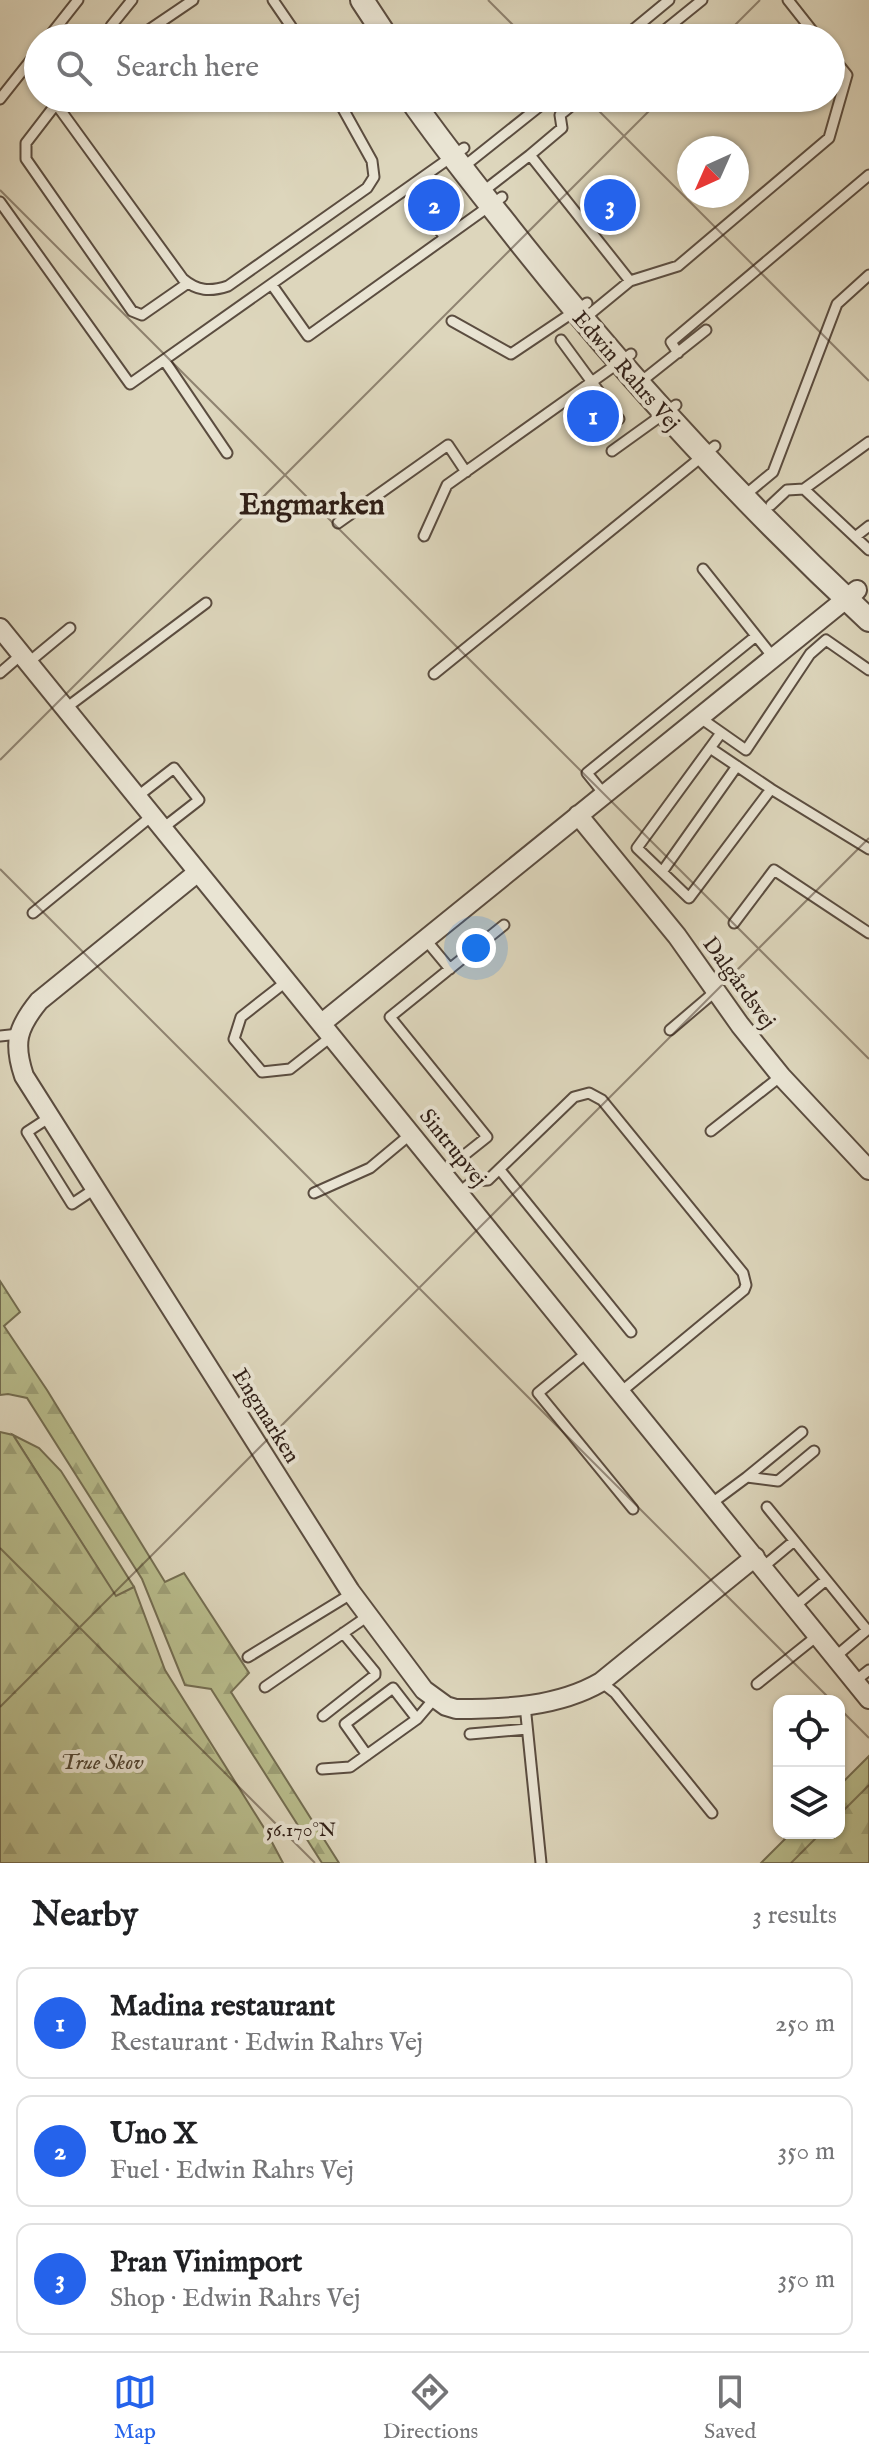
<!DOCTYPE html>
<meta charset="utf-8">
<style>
body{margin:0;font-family:"IM FELL English",serif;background:#f2f2f2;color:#202124}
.controls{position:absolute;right:24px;bottom:24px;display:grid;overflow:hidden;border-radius:16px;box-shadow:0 2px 6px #0004}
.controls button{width:72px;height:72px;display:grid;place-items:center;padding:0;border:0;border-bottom:2px solid #e0e0e0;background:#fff;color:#202124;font:40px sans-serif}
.compass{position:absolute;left:677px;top:136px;width:72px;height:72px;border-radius:50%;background:#fff;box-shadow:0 2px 6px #0004;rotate:225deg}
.you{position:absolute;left:476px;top:948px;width:28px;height:28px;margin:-20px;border:6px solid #fff;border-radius:50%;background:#1a73e8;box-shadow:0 0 0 12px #1a73e833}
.badge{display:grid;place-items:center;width:52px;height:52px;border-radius:50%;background:#2563eb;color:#fff;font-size:26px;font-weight:700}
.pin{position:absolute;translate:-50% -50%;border:4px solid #fff;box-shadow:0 2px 8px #0006}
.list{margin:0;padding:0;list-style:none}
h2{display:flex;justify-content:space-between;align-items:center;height:104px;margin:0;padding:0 32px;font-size:34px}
h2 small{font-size:26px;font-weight:400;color:#757577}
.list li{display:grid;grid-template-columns:52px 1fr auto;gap:24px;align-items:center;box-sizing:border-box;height:112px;margin:0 16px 16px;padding:0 16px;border:2px solid #e0e0e0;border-radius:16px}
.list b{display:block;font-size:30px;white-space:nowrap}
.list p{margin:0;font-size:26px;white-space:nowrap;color:#757577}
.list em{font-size:26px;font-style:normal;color:#757577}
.icon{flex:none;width:44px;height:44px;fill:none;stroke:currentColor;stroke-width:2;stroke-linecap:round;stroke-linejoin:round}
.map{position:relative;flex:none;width:869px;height:1863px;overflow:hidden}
.search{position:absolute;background:#fff;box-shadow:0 2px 6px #0004;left:24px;right:24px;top:24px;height:88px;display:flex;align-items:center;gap:20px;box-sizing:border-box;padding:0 28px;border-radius:44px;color:#757577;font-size:30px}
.sheet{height:488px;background:#fff}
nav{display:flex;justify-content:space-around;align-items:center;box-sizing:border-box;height:112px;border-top:2px solid #e0e0e0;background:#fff;font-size:22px;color:#757577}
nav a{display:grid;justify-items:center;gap:4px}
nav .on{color:#2563eb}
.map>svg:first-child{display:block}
.green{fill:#b8bc8c;stroke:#746e52;stroke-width:2}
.forest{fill:url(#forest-firs);stroke:#746e52;stroke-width:2}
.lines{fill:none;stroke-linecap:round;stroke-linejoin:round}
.service-casing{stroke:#5b4d40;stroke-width:13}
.minor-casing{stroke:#5b4d40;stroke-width:22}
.tertiary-casing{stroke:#5b4d40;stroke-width:26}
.service{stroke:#e9e4d3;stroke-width:9}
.minor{stroke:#e9e4d3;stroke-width:18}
.tertiary{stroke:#e9e4d3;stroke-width:22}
.ticks{fill:none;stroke:#301f17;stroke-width:2;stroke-opacity:0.45}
.labels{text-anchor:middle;stroke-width:8;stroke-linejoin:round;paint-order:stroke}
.street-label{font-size:22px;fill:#301f17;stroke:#e9e4d3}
.park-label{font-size:22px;font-style:italic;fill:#524634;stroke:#e9e4d3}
.district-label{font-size:30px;font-weight:bold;fill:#301f17;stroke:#e9e4d3}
.ticks-label{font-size:20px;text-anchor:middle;fill:#301f17;stroke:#e9e4d3;stroke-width:8;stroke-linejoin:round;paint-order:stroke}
</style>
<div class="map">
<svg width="869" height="1863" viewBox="0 0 869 1863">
<defs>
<pattern id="forest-firs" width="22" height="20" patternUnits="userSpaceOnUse" patternTransform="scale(2)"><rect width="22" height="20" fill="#b8bc8c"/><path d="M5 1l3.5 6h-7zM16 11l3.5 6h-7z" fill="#9ea178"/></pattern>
</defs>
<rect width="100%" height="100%" fill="#ddd6bc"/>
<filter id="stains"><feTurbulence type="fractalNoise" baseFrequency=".0025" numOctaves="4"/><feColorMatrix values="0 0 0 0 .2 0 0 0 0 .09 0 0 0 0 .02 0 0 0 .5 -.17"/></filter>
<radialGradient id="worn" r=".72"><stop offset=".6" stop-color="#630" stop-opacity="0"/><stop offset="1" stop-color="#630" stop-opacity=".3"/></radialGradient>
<path class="green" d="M13 1435 39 1448 61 1471 134 1587 116 1597Z"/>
<path class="forest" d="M0 1281 20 1312 4 1326 47 1390 165 1582 184 1573 249 1673 231 1692 339 1863H322L211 1689 185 1685 142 1579 27 1398 8 1394 0 1395Z
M0 1432 13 1435 116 1596 134 1587 165 1670 266 1831 283 1863H0Z
M869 1756V1863H761L791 1833H839V1786Z"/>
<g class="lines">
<g class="service-casing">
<path id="service" d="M273 0 299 38
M788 0 818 38
M111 26 132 0
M48 38 78 0
M137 38 193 0
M623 38 669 0
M655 38 702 0
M60 98 56 104 183 279C197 291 210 292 228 286L367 188 374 177 372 161 337 98
M0 99 38 51
M56 104 26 143V159L132 311 142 315 188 283
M530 155 562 128 560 115 581 98
M462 168 550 98
M409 187 445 238
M481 193 530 155 630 281 585 318
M0 202 130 384 464 148
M630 281 678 266 829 138 847 75 831 55
M272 285 308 336 502 197
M452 321 511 354 587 303
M561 340 619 419
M678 353 671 342 869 175
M164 360 227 453
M638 384 706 330
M612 451 676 405
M804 489 869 550
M744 496 773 472 837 304 869 275
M771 505 787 490 804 489 869 442
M338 523 448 445 466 472
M424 536 447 485 631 354
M855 537 869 526
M703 569 773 657
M29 662 70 628
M0 673 22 654
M434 674 715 446
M66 708 206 603
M699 717 746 750 810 654 826 640 869 670
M721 733 637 848 689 898 771 789
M710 748 771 789 869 849
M604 794 587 773 756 636
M138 796 174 768 199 800 163 828
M662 872 737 766
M33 913 153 815
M734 923 774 870 869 933
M425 939 450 969
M287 981 241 1017 234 1039 262 1072 290 1069 332 1036
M670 1030 717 990
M0 1036 19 1034
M50 1117 27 1132 72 1204 96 1188
M711 1131 781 1076
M500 1170 631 1332
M443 1172 487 1137 390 1017 504 925
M460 1192 473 1181 488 1180 574 1097 589 1093 602 1100 743 1273 746 1285 744 1290 622 1391
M314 1193 370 1168 412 1133
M589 1351 538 1393 633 1509
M747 1477 802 1432
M712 1503 747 1477 778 1481 814 1451
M767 1507 867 1630 835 1657
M763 1567 794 1541
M795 1606 826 1580
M248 1657 351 1594
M855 1681 869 1670
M601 1682 615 1693 712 1813
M757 1684 817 1636
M265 1687 368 1616
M525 1705 541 1863
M323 1716 375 1675V1672L343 1633
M470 1734 527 1729
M367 1755 345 1724 393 1688 417 1719
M322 1769 350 1767 417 1719 434 1699"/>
</g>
<g class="minor-casing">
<path id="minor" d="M0 628 869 1699
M578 815 677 936 740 1025 781 1076 869 1170
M198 872 39 1001C17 1028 13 1043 24 1076L350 1591 424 1690 446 1706 456 1709C505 1709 558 1707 601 1682L755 1557
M322 1023 857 590"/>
</g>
<g class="tertiary-casing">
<path id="tertiary" d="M362 0 387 38
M410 98C441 143 475 185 509 228 619 368 739 499 869 620"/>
</g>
<use href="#service" class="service"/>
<use href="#minor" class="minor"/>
<use href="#tertiary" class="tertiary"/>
</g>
<path class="ticks" d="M488 0 526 38M722 38 760 0M586 98 869 381M0 190 869 1059M0 760 662 98M0 869 832 1701M0 1548 315 1863M0 1707 869 838M839 1708 869 1738M839 1815 869 1785M791 1863 821 1833"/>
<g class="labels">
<g class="street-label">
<text transform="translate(627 370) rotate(49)" y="8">Edwin Rahrs Vej</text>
<text transform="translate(740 982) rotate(54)" y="8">Dalgårdsvej</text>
<text transform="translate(454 1147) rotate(51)" y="8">Sintrupvej</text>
<text transform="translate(267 1415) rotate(58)" y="8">Engmarken</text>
</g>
<g class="park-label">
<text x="102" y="1769">True Skov</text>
</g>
<g class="district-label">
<text x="312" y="514">Engmarken</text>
</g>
</g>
<g class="ticks-label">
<text x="301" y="1836">56.170°N</text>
</g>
<rect width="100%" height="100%" filter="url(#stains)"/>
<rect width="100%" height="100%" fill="url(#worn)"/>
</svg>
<div class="controls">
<button><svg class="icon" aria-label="locate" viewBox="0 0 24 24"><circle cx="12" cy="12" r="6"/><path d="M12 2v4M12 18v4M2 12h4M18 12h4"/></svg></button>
<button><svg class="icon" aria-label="layers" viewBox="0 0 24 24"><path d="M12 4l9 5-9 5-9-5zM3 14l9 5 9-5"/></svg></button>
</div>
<svg class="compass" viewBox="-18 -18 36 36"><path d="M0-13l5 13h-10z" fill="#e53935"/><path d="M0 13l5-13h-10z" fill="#757577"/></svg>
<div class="you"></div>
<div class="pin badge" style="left:593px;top:416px">1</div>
<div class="pin badge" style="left:434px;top:205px">2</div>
<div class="pin badge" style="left:610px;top:205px">3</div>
<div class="search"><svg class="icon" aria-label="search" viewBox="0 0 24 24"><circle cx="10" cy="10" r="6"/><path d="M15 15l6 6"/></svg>Search here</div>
</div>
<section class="sheet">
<h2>Nearby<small>3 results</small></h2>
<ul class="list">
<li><span class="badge">1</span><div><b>Madina restaurant</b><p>Restaurant · Edwin Rahrs Vej</p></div><em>250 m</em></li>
<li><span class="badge">2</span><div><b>Uno X</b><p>Fuel · Edwin Rahrs Vej</p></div><em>350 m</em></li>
<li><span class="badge">3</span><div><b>Pran Vinimport</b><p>Shop · Edwin Rahrs Vej</p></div><em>350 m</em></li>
</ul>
</section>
<nav>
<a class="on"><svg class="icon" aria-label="map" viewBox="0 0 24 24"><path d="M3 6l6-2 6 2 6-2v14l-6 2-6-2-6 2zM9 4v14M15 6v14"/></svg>Map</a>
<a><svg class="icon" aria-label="directions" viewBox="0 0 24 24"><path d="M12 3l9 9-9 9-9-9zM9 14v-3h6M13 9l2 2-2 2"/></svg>Directions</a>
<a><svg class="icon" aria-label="saved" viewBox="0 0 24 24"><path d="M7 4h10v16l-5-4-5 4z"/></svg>Saved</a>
</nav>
